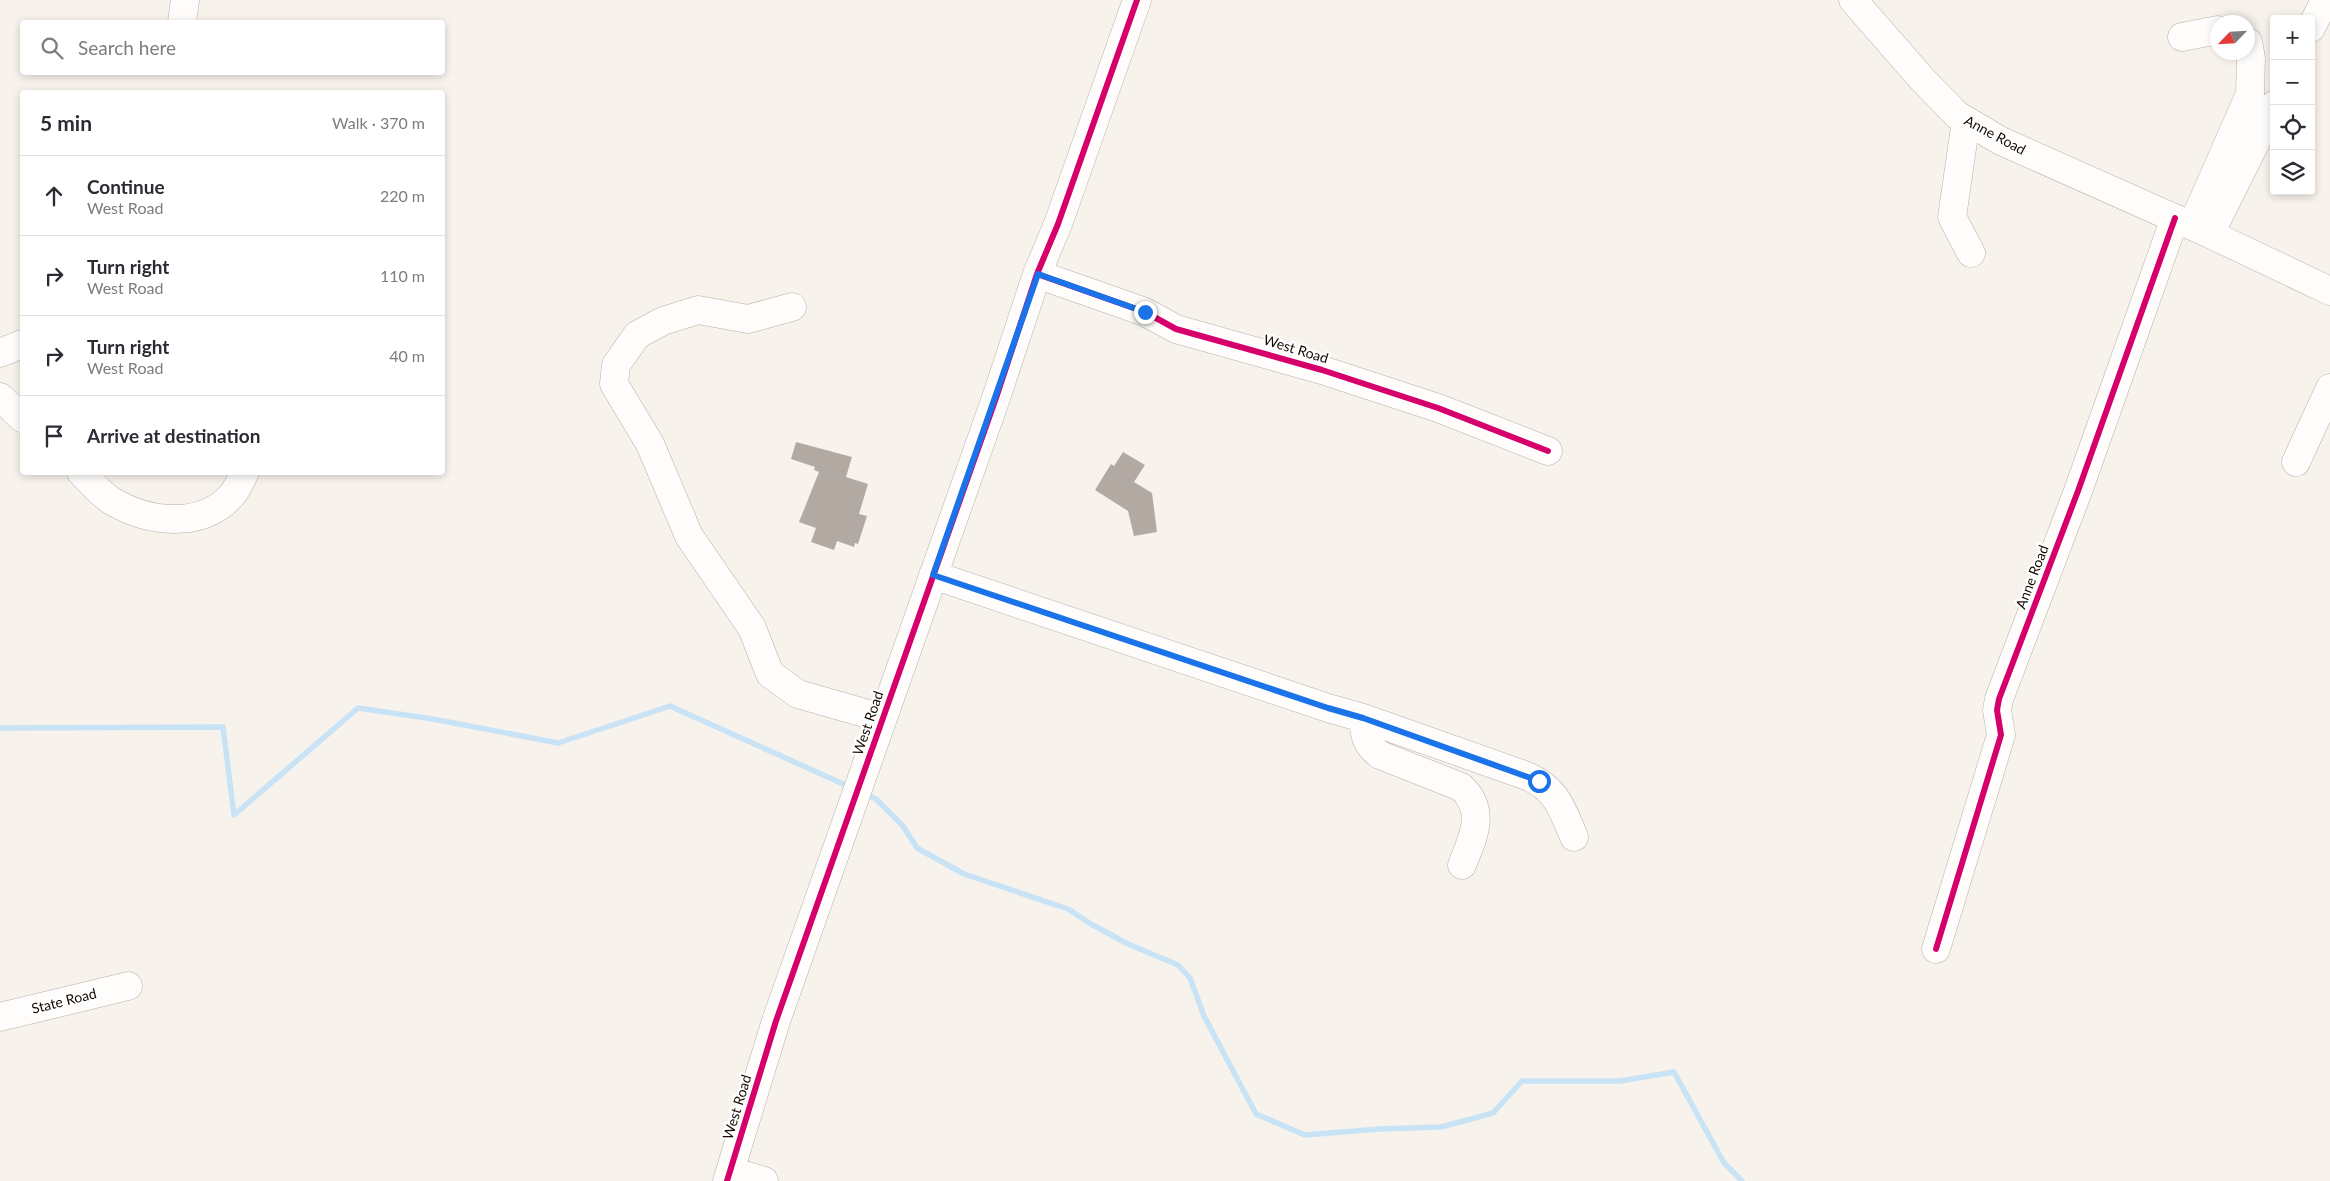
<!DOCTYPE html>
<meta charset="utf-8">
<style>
body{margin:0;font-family:Lato,sans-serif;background:#f2f2f3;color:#2b2b33}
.controls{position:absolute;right:15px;top:15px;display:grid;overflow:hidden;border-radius:5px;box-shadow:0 2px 8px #0003}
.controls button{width:45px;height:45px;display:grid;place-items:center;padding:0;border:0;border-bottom:1px solid #e1e1e2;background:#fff;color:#2b2b33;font:25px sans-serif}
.compass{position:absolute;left:2210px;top:15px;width:45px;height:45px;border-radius:50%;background:#fff;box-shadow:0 2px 8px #0003;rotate:245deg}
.stop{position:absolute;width:15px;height:15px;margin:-11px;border:4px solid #1a73e8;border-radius:50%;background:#fff}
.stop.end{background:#1a73e8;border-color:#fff;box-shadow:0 1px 5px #0008}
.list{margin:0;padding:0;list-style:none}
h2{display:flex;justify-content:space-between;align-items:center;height:65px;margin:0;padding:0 20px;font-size:21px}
h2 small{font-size:16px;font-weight:400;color:#7c7c81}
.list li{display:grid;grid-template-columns:32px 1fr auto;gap:15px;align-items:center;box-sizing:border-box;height:80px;padding:0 20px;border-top:1px solid #e1e1e2}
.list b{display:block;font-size:19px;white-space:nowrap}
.list p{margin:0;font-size:16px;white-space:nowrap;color:#7c7c81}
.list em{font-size:16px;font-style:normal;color:#7c7c81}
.icon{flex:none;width:28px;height:28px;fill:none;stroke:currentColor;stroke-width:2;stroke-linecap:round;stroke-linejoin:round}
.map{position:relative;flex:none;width:2330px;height:1181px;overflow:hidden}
.search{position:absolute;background:#fff;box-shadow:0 2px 8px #0003;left:20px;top:20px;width:425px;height:55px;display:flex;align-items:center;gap:12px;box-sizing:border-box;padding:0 18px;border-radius:5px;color:#7c7c81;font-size:19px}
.panel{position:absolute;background:#fff;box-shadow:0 2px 8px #0003;left:20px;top:90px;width:425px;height:385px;border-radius:5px}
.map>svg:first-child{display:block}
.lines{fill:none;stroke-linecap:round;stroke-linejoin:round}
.stream{stroke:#c7e3f5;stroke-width:5.5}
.building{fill:#b2a9a3}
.minor-casing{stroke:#b7afa7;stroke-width:29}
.minor{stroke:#fefdfc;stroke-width:28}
.cycleway-casing{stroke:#fff;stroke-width:9}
.cycleway{stroke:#d6006c;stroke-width:6}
.route{stroke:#1a73e8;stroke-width:6}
.labels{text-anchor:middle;stroke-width:4.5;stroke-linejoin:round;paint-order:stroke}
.street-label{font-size:14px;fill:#140a03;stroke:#fff}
</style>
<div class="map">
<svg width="2330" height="1181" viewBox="0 0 2330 1181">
<rect width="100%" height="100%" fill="#f8f2ec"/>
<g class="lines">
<path class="stream" d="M0 728 223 727 234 815 358 708 433 719 558 743 670 706 850 787
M863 793 876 799 903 826 917 848 964 874 1068 909 1091 924 1128 944 1178 965 1190 978 1204 1016 1256 1114 1305 1135 1379 1129 1441 1127 1493 1113 1522 1081H1620L1674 1072 1724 1163 1742 1181"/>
</g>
<path class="building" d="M796 442 852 457 846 477 868 484 859 514 867 516 858 544 855 543 854 547 837 541 834 550 811 542 816 528 799 522 819 472 814 470 815 467 791 459Z
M1123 452 1145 465 1134 482 1152 493 1157 532 1134 536 1128 511 1095 490 1111 464 1114 466Z"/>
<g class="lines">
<g class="minor-casing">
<path id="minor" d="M1853 0 1922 79 1957 115 2001 141 2210 234 2330 291
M182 22 185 0
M2311 28 2325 0
M2182 37 2218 30
M1966 121 1952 217 1971 253
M2192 226 2250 94 2251 58 2248 42
M2210 234 2274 105
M1037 274 1145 312 1176 329 1322 370 1438 408 1548 451
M792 307 748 319 698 310 663 321 637 335 616 365 614 384 650 444 689 536 752 628 770 674 798 694 882 718
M0 353 22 344
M0 397 22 418
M2296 462 2330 388
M81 472C90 481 100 494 112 501 147 522 201 530 232 495 237 489 241 480 245 472
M933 575 1328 708 1363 718 1527 776C1557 789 1562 809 1574 837
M1363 718C1364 735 1366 745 1380 755L1461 787C1487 811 1473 837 1462 865
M1936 949 2001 735 1997 710 1999 699 2078 491 2175 218
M0 1017 128 986
M731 1171 764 1181
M727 1181 776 1021 996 398 1037 274 1058 224 1137 0"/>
</g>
<use href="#minor" class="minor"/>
<g class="cycleway-casing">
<path id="cycleway" d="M1037 274 1145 312 1176 329 1322 370 1438 408 1548 451
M1936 949 2001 735 1997 710 1999 699 2078 491 2175 218
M727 1181 776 1021 996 398 1037 274 1058 224 1137 0"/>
</g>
<use href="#cycleway" class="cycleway"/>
</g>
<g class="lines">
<path class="route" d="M1145 312 1038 274 933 575 1328 708 1363 718 1539 781"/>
</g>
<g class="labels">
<g class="street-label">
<text transform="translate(1995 135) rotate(28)" y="5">Anne Road</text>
<text transform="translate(1296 349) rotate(17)" y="5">West Road</text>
<text transform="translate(2032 577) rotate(-69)" y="5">Anne Road</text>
<text transform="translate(868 723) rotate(-71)" y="5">West Road</text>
<text transform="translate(64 1001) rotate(-14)" y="5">State Road</text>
<text transform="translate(737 1107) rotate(-73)" y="5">West Road</text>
</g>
</g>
</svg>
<div class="controls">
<button>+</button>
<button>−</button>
<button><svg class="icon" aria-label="locate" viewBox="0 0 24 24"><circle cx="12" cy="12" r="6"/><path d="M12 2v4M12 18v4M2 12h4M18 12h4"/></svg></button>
<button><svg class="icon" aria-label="layers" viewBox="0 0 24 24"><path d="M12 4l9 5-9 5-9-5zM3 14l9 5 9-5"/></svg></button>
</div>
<svg class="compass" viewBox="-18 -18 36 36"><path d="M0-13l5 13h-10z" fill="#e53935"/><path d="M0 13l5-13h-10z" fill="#7c7c81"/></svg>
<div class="stop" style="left:1539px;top:781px"></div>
<div class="stop end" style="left:1145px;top:312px"></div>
<div class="search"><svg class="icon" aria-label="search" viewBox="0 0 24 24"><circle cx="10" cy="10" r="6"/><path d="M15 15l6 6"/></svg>Search here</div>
<section class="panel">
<h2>5 min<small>Walk · 370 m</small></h2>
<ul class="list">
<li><svg class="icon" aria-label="ahead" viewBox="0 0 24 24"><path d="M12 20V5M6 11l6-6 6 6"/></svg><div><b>Continue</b><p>West Road</p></div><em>220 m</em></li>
<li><svg class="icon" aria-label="right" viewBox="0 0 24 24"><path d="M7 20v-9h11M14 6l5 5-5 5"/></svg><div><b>Turn right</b><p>West Road</p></div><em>110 m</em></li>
<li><svg class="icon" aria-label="right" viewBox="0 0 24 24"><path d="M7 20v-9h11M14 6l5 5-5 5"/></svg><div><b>Turn right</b><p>West Road</p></div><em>40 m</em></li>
<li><svg class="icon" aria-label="arrive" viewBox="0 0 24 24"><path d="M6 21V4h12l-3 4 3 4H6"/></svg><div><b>Arrive at destination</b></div></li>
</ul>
</section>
</div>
